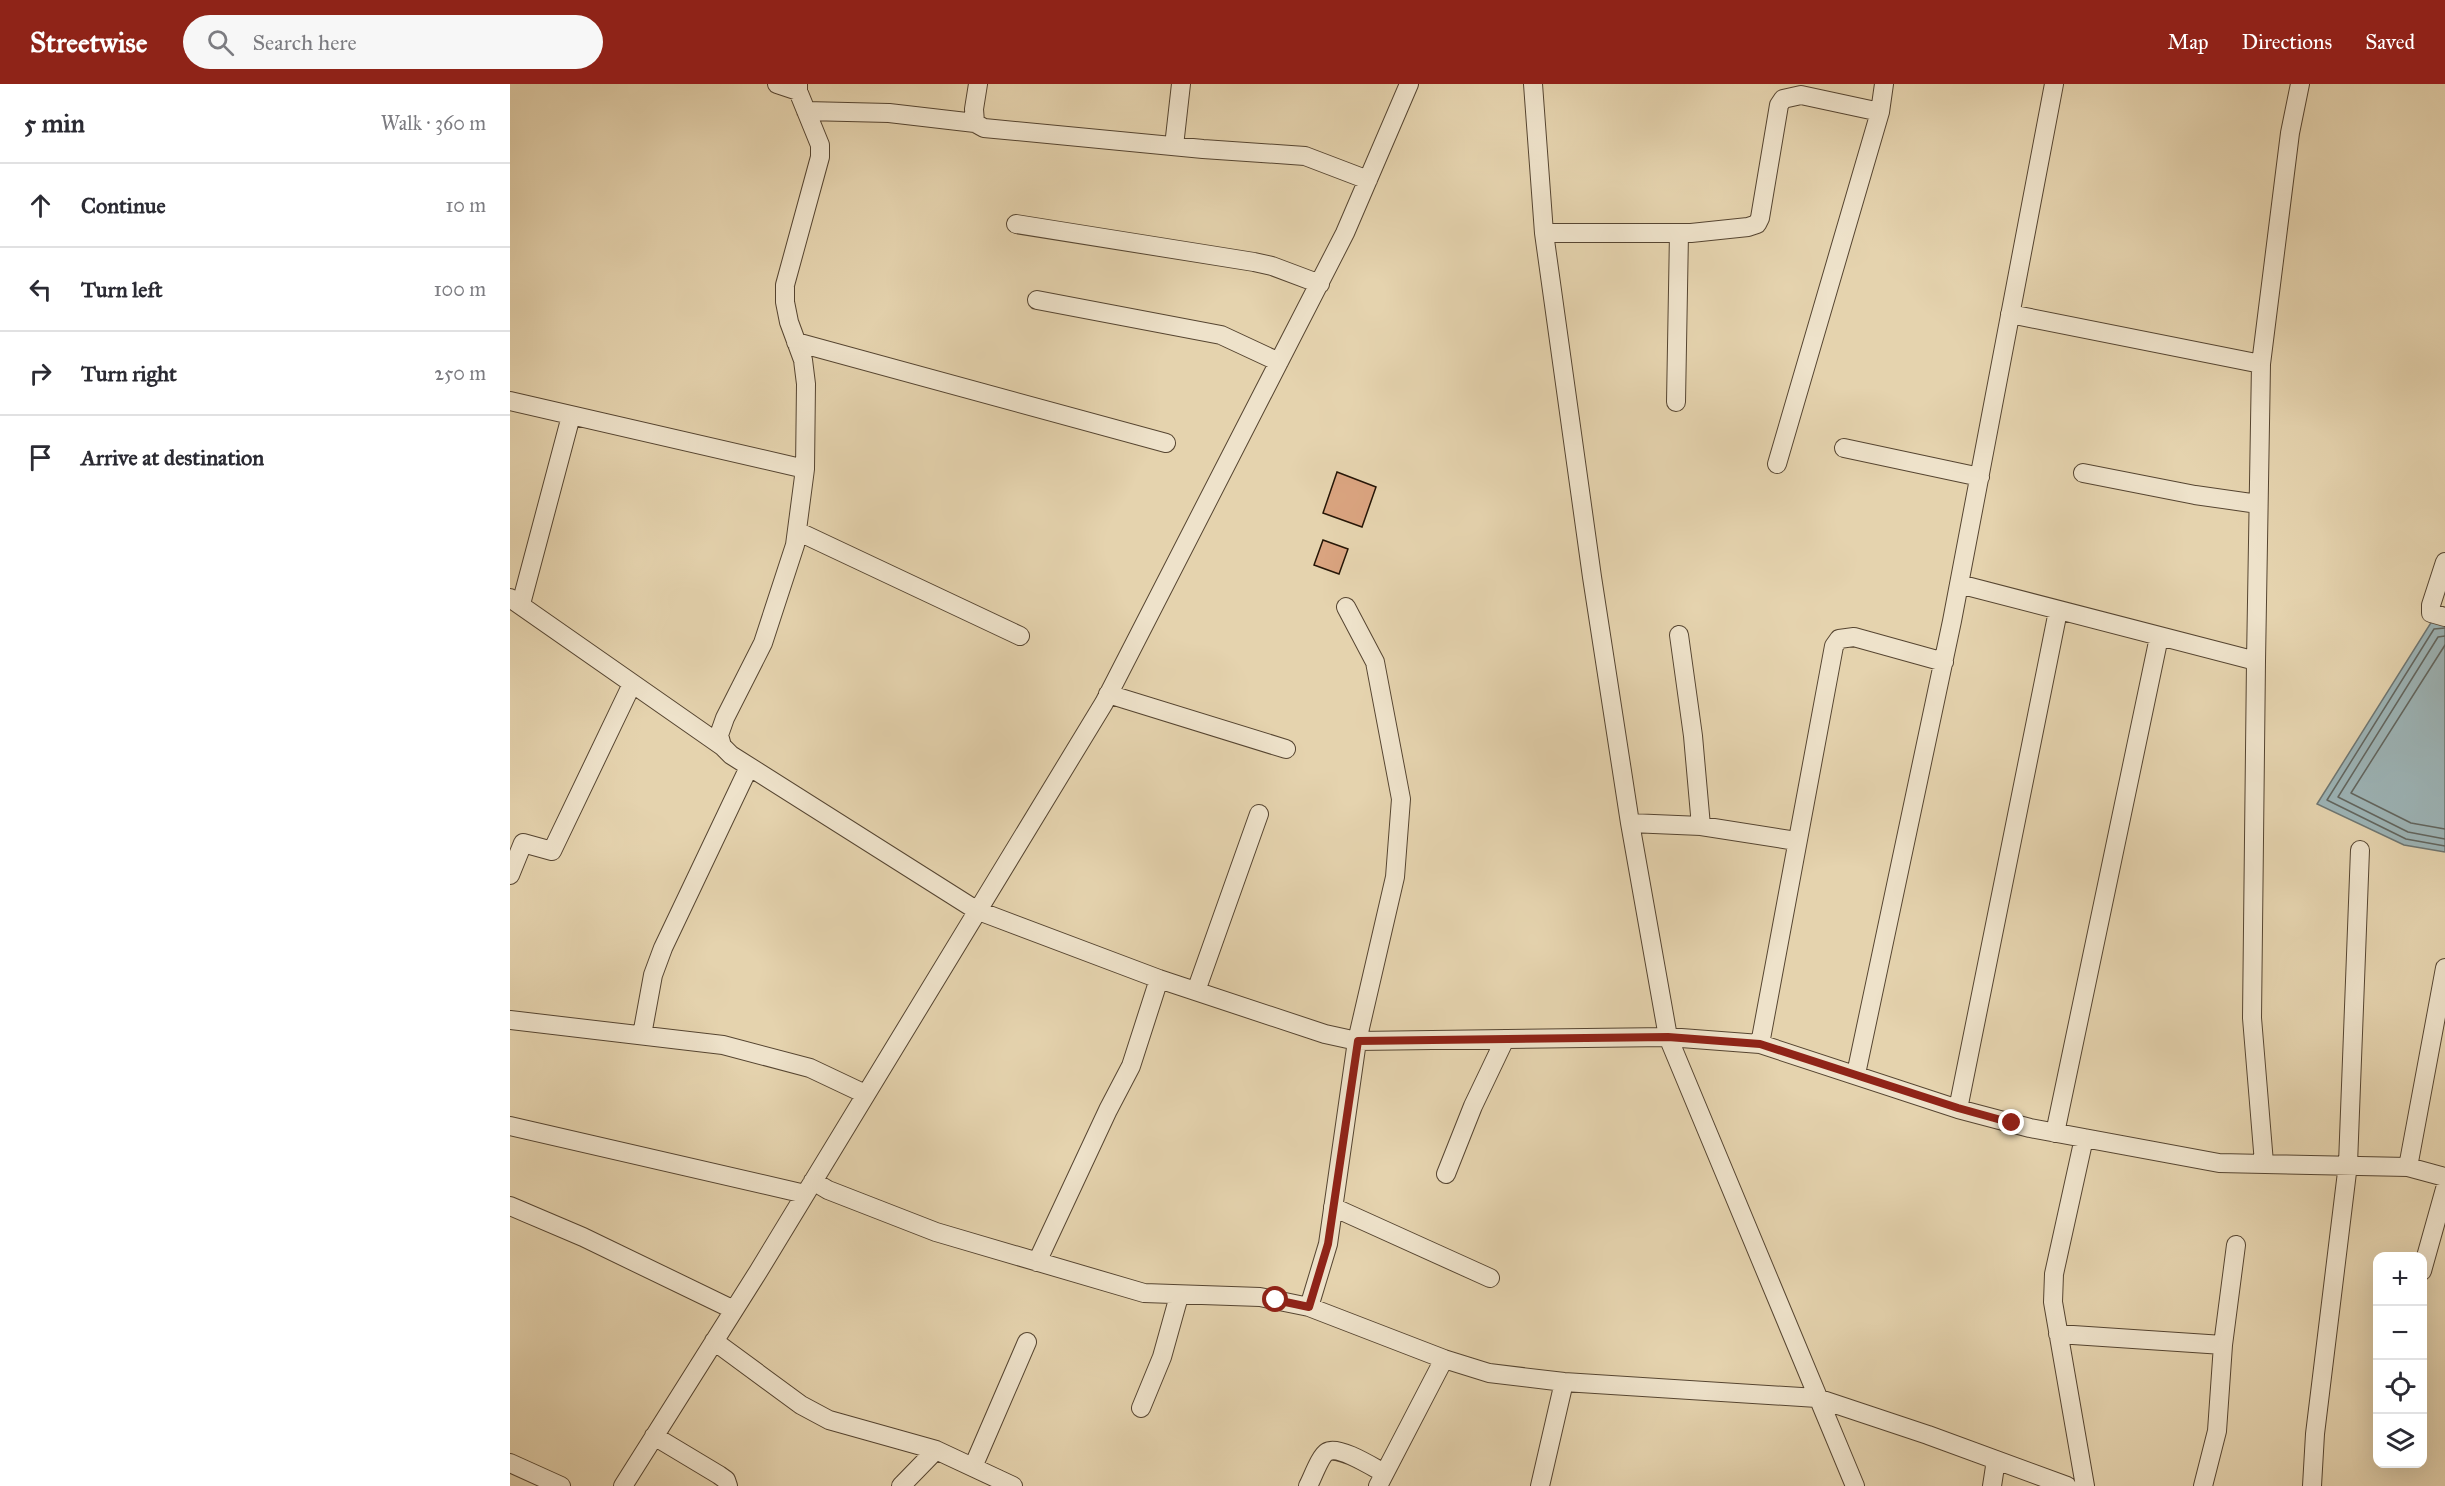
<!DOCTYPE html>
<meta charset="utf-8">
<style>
body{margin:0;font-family:"IM FELL Great Primer",serif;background:#f7f7f7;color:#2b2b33}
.controls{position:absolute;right:18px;bottom:18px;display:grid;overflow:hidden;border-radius:12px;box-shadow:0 6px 24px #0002}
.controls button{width:54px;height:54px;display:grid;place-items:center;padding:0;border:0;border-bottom:2px solid #e1e1e2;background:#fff;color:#2b2b33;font:30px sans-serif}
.stop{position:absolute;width:18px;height:18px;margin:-14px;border:4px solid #8f2418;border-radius:50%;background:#fff}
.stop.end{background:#8f2418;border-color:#fff;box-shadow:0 2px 6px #0008}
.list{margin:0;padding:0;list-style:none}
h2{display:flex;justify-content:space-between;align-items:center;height:78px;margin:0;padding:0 24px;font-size:26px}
h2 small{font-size:20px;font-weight:400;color:#7c7c81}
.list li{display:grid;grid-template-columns:39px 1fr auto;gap:18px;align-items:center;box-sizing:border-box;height:84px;padding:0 24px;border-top:2px solid #e1e1e2}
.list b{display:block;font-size:22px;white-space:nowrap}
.list em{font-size:20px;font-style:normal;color:#7c7c81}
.icon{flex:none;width:33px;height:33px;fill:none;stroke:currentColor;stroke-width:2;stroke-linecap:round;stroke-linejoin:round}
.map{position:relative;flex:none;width:1935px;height:1402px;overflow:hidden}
header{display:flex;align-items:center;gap:36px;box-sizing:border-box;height:84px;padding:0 30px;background:#8f2418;color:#fff}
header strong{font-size:28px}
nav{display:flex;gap:33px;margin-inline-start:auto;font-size:21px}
.search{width:420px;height:54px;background:#f7f7f7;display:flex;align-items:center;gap:15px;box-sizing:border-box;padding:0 21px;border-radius:33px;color:#7c7c81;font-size:22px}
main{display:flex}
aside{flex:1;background:#fff}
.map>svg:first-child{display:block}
.water{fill:#9cb4b7;stroke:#6d7571;stroke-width:1.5}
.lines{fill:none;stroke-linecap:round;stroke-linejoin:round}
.shore{stroke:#61655f;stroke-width:1.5}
.building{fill:#daa480;stroke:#261607;stroke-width:1.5}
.minor-casing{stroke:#564531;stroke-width:20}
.minor{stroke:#eee2ca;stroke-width:18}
.route{stroke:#8f2418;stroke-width:8}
</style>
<header>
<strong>Streetwise</strong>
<div class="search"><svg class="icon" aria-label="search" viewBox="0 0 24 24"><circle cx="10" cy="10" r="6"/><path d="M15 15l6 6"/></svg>Search here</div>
<nav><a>Map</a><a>Directions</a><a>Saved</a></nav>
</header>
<main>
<aside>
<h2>5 min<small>Walk · 360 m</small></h2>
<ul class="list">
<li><svg class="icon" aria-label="ahead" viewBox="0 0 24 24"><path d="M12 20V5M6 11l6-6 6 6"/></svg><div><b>Continue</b></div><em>10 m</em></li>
<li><svg class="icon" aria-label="left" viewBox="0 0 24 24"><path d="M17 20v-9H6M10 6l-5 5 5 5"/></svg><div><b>Turn left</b></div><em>100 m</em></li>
<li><svg class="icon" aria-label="right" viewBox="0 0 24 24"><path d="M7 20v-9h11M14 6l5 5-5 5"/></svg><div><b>Turn right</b></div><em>250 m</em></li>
<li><svg class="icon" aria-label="arrive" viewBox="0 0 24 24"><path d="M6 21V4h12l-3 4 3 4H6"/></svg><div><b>Arrive at destination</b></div></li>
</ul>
</aside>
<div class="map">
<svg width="1935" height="1402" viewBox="0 0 1935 1402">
<rect width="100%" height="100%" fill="#e5d3ae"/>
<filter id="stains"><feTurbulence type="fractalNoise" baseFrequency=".00333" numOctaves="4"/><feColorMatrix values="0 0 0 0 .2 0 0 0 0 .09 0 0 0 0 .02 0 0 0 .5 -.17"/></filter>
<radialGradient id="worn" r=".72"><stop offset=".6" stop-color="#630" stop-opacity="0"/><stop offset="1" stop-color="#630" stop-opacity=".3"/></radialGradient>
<path class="water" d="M1922 537 1935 539V768L1894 761 1807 720Z"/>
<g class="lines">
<path class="shore" d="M1935 544 1924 545 1817 716 1896 755 1935 762
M1935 552 1928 553 1828 713 1898 748 1935 755
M1935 561 1841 709 1901 739 1935 745"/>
</g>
<path class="building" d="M827 388 866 403 852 443 813 429Z
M813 456 838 465 829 490 804 481Z"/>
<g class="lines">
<g class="minor-casing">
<path id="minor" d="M267 0 288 7
M288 0V7L310 61V73L275 201V218L279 238 293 276 296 300 295 385
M468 0 464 25 465 39 474 44 693 65 795 72 858 96
M1023 0 1034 149 1082 493 1120 739 1158 953 1345 1402
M296 27 379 29 465 39
M664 62 671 0
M506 140 744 178 762 182 810 200
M1034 149H1181L1238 143 1247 140 1250 134 1269 21 1273 15 1291 11 1370 28
M527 216 711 251 769 278
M1500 230 1751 280
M286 258 656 359
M0 317 295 385 285 461 253 559 215 634 209 651 212 662 221 671 466 826 649 895 815 950 847 957 1158 953 1250 960 1448 1025 1520 1044 1709 1079 1898 1083 1935 1093
M1166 318 1169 149
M1334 364 1470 393
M1267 380 1370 28 1374 0
M1573 389 1685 411 1748 420
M287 447 510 552
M1935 478 1921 521V529L1935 533
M1449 500 1746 577 1742 934 1754 1079
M0 514 212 662
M11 520 61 332
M1169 551 1183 652 1191 742
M1746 577 1751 280 1780 49 1790 0
M598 610 776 665
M1120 739 1191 742 1286 757
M0 791 13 759 42 767 122 600
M686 907 749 730
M0 936 213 961 300 984 355 1010
M132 951 143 891 153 864 239 683
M1250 960 1324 562 1329 555 1344 553 1434 578
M1346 990 1442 537 1544 0
M1448 1025 1548 527
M0 1042 295 1110
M1545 1049 1649 553
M1574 1054 1544 1190 1543 1218 1575 1402
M1898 1083 1935 884
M936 1090 963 1022 995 955
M303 1097 318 1106 426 1148 634 1209 750 1213 799 1223 934 1275 979 1289 1054 1298 1307 1314 1418 1351 1557 1402
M0 1122 73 1153 224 1226
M823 1123 980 1194
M527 1178 598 1026 621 982 649 895
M1912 1187 1935 1105
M799 1223 818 1160 847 957 885 793 891 715 865 578 836 523
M1548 1250 1713 1261
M204 1257 291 1321 319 1336 426 1366 503 1402
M631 1324 652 1273 669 1212
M144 1352 209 1391 216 1396 218 1402
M0 1379 51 1402
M463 1383 517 1258
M113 1402 248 1188 594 619 835 149 899 0
M391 1402 426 1366
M798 1402C802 1395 810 1372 817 1368 828 1361 863 1383 874 1389
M868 1402 934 1275
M1030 1402 1054 1298
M1482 1402 1486 1376
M1693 1402 1707 1347 1713 1261 1726 1161
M1802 1402 1805 1350 1838 1080 1850 766"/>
</g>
<use href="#minor" class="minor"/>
</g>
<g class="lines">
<path class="route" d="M766 1216 799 1223 818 1160 848 957 1158 953 1250 960 1448 1024 1502 1039"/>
</g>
<rect width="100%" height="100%" filter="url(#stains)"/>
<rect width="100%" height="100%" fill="url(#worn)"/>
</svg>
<div class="controls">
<button>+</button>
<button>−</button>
<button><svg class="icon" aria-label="locate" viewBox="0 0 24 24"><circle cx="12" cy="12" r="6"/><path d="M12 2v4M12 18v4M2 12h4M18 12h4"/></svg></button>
<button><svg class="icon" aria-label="layers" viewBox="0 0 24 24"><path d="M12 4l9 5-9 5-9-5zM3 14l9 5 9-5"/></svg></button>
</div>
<div class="stop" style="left:766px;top:1216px"></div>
<div class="stop end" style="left:1502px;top:1039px"></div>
</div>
</main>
